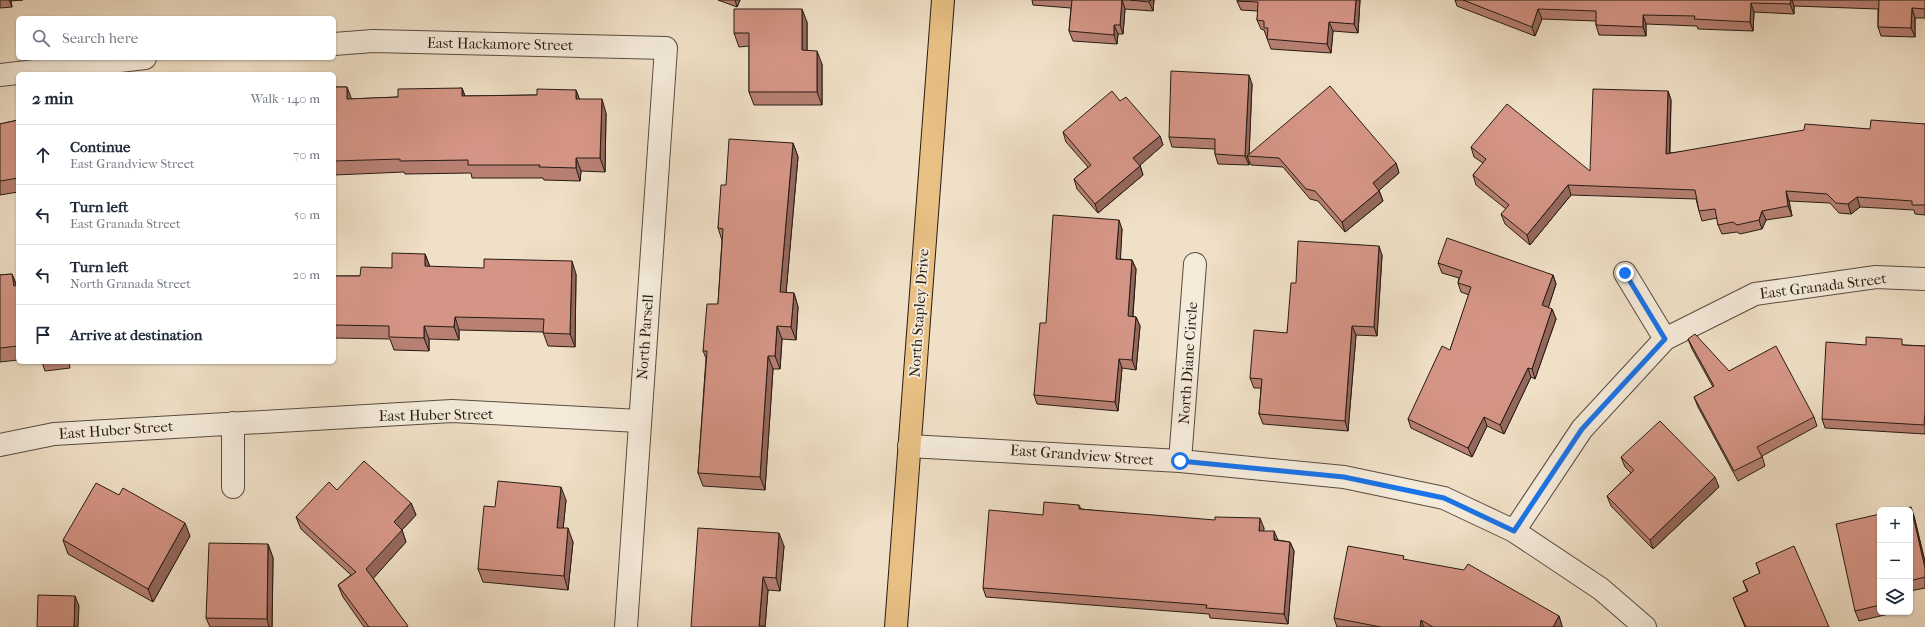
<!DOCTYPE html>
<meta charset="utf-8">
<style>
body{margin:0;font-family:"IM FELL French Canon",serif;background:#f2f2f3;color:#1f2937}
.controls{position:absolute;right:12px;bottom:12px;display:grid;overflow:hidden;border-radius:6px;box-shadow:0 1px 3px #0004}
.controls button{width:36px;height:36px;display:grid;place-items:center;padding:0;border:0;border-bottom:1px solid #e0e1e3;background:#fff;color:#1f2937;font:20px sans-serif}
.stop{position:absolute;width:12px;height:12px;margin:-9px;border:3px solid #1a73e8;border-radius:50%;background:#fff}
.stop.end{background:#1a73e8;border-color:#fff;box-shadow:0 1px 4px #0008}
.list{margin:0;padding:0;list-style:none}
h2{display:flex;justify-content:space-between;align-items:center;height:52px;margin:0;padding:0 16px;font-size:17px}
h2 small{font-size:13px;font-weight:400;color:#747a83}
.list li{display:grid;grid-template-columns:26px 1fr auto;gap:12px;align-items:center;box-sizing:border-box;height:60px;padding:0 16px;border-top:1px solid #e0e1e3}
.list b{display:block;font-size:15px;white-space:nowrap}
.list p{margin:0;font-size:13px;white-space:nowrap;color:#747a83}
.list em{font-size:13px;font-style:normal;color:#747a83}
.icon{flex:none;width:22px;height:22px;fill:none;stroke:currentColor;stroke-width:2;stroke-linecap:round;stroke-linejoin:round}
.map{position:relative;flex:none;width:1925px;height:627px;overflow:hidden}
.search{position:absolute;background:#fff;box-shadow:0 1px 3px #0004;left:16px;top:16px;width:320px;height:44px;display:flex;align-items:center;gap:10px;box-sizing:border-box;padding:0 14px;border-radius:6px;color:#747a83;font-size:15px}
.panel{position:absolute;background:#fff;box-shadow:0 1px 3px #0004;left:16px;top:72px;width:320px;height:292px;border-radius:6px}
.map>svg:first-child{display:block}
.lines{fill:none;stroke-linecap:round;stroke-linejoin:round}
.minor-casing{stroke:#584c40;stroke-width:24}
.major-casing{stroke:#261b13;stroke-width:24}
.minor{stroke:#f5ebdb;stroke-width:22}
.major{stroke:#e8c084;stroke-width:22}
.wall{fill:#b78073;stroke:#261b13}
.shaded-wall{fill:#95685e;stroke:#261b13}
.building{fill:#d59586;stroke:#261b13}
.route{stroke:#1a73e8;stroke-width:5}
.labels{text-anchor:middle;stroke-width:3.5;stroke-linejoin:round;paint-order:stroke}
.street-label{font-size:15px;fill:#261b13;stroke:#f5ebdb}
</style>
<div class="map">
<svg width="1925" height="627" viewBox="0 0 1925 627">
<rect width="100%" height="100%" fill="#f0e0c7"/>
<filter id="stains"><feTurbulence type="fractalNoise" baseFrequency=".005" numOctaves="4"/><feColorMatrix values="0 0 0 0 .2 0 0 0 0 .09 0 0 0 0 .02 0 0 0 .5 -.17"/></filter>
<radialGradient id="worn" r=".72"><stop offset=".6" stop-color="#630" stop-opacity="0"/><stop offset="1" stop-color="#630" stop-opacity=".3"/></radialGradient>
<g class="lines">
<g class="minor-casing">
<path id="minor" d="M334 44 373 41 666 48 626 627
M0 75 145 58
M1625 273 1665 339
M233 423V487
M0 445 54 434 452 411 639 421
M909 446 1180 461 1344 477 1444 498 1514 531 1601 589 1645 627
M1180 461 1195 264
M1514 531 1582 429 1665 339 1755 294 1876 277 1925 279"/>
</g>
<g class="major-casing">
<path id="major" d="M896 627 943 0"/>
</g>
<use href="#minor" class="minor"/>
<use href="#major" class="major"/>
</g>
<path class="wall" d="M0 0H23L11 1 12 7 0 8Z
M718 0H740L737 7Z
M1032 0H1154L1153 11 1125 9 1123 34H1118L1117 44 1073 41 1069 31 1071 8 1033 5Z
M1360 0 1358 33 1333 31 1331 53 1271 49 1264 30 1261 29 1257 20 1258 11 1241 10 1237 1Z
M1455 0H1925V18H1915V37L1881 36 1878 27V9L1794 6V14L1754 12 1753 31 1698 29 1697 26 1646 24V36L1599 35 1596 25V21L1542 19 1535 36 1457 6Z
M807 22V50L822 64V105H754L749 92V46L739 47 734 33Z
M1252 84 1249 154 1396 163 1399 173 1379 190 1383 201 1345 232 1318 201 1310 199 1283 167 1251 165 1249 161V165L1218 164 1215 154V149L1172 147 1169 137Z
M334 87H347L351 99 398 97 462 88 465 96 537 95 576 90 579 99 606 113 605 172 581 171 580 181 544 180 543 178H472L471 173 405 174 404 172 334 175Z
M1668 91 1671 100 1670 153 1925 124V215L1915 214 1914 210 1860 207 1851 214 1839 213 1830 203 1789 201 1792 216 1766 220 1762 229 1740 234 1737 232 1722 234 1718 225 1717 218 1702 221 1699 211 1696 199 1571 195 1530 245 1505 224 1501 214 1506 209 1476 185 1473 175 1483 163 1474 157 1471 147 1590 171Z
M1120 101 1160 136 1163 145 1140 165 1143 175 1098 213 1077 189 1074 179 1088 167 1066 142 1063 132Z
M18 120V192L0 195V124Z
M793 143 798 157 786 293H794L798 307 796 340 782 339 780 369H773L765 490 703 486 698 473 706 358 703 351 718 304 722 240 718 228 726 185Z
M1122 229 1120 259 1132 260 1136 269 1133 316 1136 317 1140 326 1136 370 1122 368 1118 411 1037 404 1034 395 1046 323Z
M425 254 430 267 576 274 575 347 548 346 543 332 459 330V340L429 339V351L394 350 390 339 334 338V276H360L392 268Z
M1382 255 1377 336 1356 335 1348 431 1263 424 1259 414 1261 388H1254L1250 378 1287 333 1296 283Z
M1438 263 1553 275 1556 284 1548 308 1552 309 1556 319 1535 379 1531 377 1504 434 1487 426 1472 457 1411 428 1408 419 1450 350 1469 295 1461 292 1458 283 1459 278 1442 273Z
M12 274 17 286 18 285V360L0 362V275Z
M1688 339 1729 371 1814 417 1817 426 1762 456 1765 466 1738 481 1698 407 1694 397 1713 387 1692 349Z
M1866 345H1904L1925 346V434L1825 428 1822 419Z
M42 362H69L70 368 45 371Z
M1621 457 1719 487 1653 549 1611 506 1607 496 1631 473 1625 467Z
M337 490 411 503 416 515 402 530 406 542 373 578 408 627H364L343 597 338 585 351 575 301 529 296 517Z
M566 500 563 528 573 542 568 590 483 582 478 569 495 507Z
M1079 505 1081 509 1264 528 1263 531 1278 540 1290 542 1294 551 1288 624 1210 618 1209 614 986 597 983 588 1043 515Z
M1910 510 1914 516 1925 562V588L1910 591Z
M1880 514V612H1893V613L1859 621 1855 611Z
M190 536 153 602 68 554 63 540Z
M268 544 273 558 272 627H210L206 618Z
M784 546 780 591 768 590 765 627H691Z
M1405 560 1559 616 1562 626V627H1337L1334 618Z
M1756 563 1829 627H1745L1733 598 1747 591 1743 581 1760 574Z"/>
<path class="shaded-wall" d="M9 0H11V1L12 7Z
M735 0H740L737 7Z
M1122 0 1125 9 1123 34 1120 25Z
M1150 0H1154L1153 11 1149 2Z
M1356 0H1360L1358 33 1354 24Z
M1791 0H1792L1794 6V14L1790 4Z
M1751 3 1754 12 1753 31 1750 22Z
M1912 8 1915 18V37L1911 28Z
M802 9 807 22V64L802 50Z
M1538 9 1542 19 1535 36 1532 27Z
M1643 15 1646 24V36L1643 27Z
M1329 22 1333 31 1331 53 1327 44Z
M1114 25 1118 34 1117 44 1114 35Z
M817 51 822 64V105L817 92Z
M1249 75 1252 84 1249 156H1247L1249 161V165L1245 156Z
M347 87 352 100 347 99Z
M462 88 467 102 462 96Z
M576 90 581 103 576 99Z
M1668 91 1671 100 1669 164 1666 154Z
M602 99 606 113 605 172 600 158Z
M1160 136 1163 145 1137 168 1133 158Z
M793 143 798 157 785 305 780 292Z
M576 158 581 171 580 181 576 168Z
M1396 163 1399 173 1376 193 1373 183Z
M1140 166 1143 175 1098 213 1095 204Z
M1568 185 1571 195 1530 245 1527 235Z
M1379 191 1383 201 1345 232 1342 222Z
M1786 191 1789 201 1792 216 1788 206Z
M1857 197 1860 207 1851 214 1848 204Z
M1762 211 1766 220 1762 229 1759 220Z
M1119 220 1122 229 1120 269 1116 259Z
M1379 246 1382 255 1377 336 1374 327Z
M425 254 430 267 425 266Z
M1132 260 1136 269 1132 325 1128 316Z
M572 261 576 274 575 347 570 334Z
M12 274 17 287 14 286Z
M1553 275 1556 284 1546 315 1542 305Z
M794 293 798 307 796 340 791 327Z
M1552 309 1556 319 1535 379 1532 369Z
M455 317 459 330V340L454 327Z
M1136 317 1140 326 1136 370 1132 360Z
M424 326 429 339V351L424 338Z
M777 326 782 339 780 369 775 356Z
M1352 326 1356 335 1348 431 1345 421Z
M768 356 773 369 765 490 760 477Z
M1119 359 1122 368 1118 411 1115 402Z
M1528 368 1531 377 1504 434 1500 425Z
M1484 417 1487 426 1472 457 1468 448Z
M1715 477 1719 487 1653 549 1650 540Z
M561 487 566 500 562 541 557 528Z
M411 503 416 515 402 530 406 542 371 581 366 569 394 522Z
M1911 507 1914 516 1925 562V568Z
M1260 518 1264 528 1263 541 1259 531Z
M185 523 190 536 153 602 148 589Z
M568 528 573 542 568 590 564 576Z
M1274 531 1278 540H1274Z
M779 533 784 546 780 591 776 578Z
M1290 542 1294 551 1288 624 1284 614Z
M268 544 273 558 272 627H269L267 619Z
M763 577 768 590 765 627H759Z
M75 596 79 606 78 627H74Z
M1559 616 1562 626V627H1553Z
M1421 620 1424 627H1420Z"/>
<path class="building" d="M1072 0H1122L1120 25H1114V35L1069 31Z
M1130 0H1150L1149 2Z
M1237 0H1356L1354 24 1329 22 1327 44 1267 39 1268 28H1264V21L1257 20 1258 2 1237 1Z
M1463 0H1791L1790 4 1751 3 1750 22 1694 19 1695 16 1643 15V27L1596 25V11L1538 9 1532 27Z
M1879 0H1925V9L1912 8 1911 28 1878 27Z
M734 9H802V50L817 51V92H749V33H734Z
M1171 71 1249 75 1245 156 1215 154V139L1169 137Z
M1330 86 1396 163 1373 183 1379 191 1342 222 1315 191 1306 189 1279 158 1247 156Z
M334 87H347V99L398 97V89L462 88V96L537 95V89L576 90V99H602L600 158H576V168L539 167 540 165H468V160L400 161V159L334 161Z
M1593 89 1668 91 1666 154 1804 130 1805 124 1870 129 1871 120 1925 124V205H1912V201L1857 197 1848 204 1836 203 1827 194 1786 191 1788 206 1762 211 1759 220 1737 225 1733 222 1718 225 1715 209 1699 211 1695 190 1568 185 1527 235 1501 214 1509 205 1473 175 1486 159 1471 147 1507 104 1590 171Z
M1112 91 1120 101 1126 97 1160 136 1133 158 1140 166 1095 204 1074 179 1091 165 1063 132Z
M18 120V178L0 181V124Z
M729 139 793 143 780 292 794 293 791 327 777 326 775 356H768L760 477 698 473 707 351H703L707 304H718L723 229 718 228 721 185H726Z
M1053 215 1119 220 1116 259 1132 260 1128 316 1136 317 1132 360 1119 359 1115 402 1034 395 1040 323H1046Z
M1447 238 1553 275 1542 305 1552 309 1532 369 1528 368 1500 425 1484 417 1468 448 1408 419 1442 346 1450 350 1471 287 1458 283 1462 271 1438 263Z
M1298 241 1379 246 1374 327 1352 326 1345 421 1259 414 1262 379 1250 378 1254 330 1287 333 1291 283H1296Z
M392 253 425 254V266L484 268V259L572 261 570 334 543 333 544 319 455 317 454 327 424 326V338L389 337V326L334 325V276H360L361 267 392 268Z
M12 274 14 286 18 285V346L0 348V275Z
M1695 334 1729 371 1776 346 1814 417 1757 447 1762 457 1734 471 1694 397 1714 386 1688 339Z
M1866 337 1902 339V345L1925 346V412L1924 425 1822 419 1826 342 1866 345Z
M1660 421 1715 477 1650 540 1607 496 1634 470 1621 457Z
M364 461 411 503 394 522 402 530 366 569 408 626 407 627H369L338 585 356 572 296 517 329 482 337 490Z
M498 481 561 487 557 528H568L564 576 478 569 484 506 495 507Z
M96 483 119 495 123 488 185 523 148 589 63 540Z
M1044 502 1079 505V509L1215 520V517L1260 518 1259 531H1274V540L1290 542 1284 614 1206 608 1207 605 983 588 989 510 1043 515Z
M1911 507 1925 568V577L1910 581V510H1897Z
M1880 514V605L1855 611 1836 524Z
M698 528 779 533 776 578 763 577 759 626H764V627H691Z
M209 543 268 544 267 619 206 618Z
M1348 546 1404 556 1403 559 1464 570 1468 564 1559 616 1553 627H1433L1421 620 1420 627H1381L1334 618Z
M1794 546 1829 627H1746L1733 598 1748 591 1743 581 1760 573 1756 563Z
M38 595 75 596 74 627H37Z"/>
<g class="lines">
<path class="route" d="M1180 461 1344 477 1444 498 1514 531 1582 429 1665 339 1625 273"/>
</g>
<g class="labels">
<g class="street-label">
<text transform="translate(500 44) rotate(1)" y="5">East Hackamore Street</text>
<text transform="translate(1823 286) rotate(-7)" y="5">East Granada Street</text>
<text transform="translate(919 313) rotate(-86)" y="5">North Stapley Drive</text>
<text transform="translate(645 337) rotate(-86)" y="5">North Parsell</text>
<text transform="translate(1188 363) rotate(-86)" y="5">North Diane Circle</text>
<text transform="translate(436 415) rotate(-1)" y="5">East Huber Street</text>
<text transform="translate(116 430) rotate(-4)" y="5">East Huber Street</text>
<text transform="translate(1082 455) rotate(4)" y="5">East Grandview Street</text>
</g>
</g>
<rect width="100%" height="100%" filter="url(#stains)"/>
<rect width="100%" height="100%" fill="url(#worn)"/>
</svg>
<div class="controls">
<button>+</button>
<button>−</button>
<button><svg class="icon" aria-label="layers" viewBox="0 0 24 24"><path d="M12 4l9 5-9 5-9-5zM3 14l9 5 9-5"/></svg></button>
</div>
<div class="stop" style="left:1180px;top:461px"></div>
<div class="stop end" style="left:1625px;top:273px"></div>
<div class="search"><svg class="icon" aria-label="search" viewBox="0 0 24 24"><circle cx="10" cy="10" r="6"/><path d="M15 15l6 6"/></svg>Search here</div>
<section class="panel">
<h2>2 min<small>Walk · 140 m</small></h2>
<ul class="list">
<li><svg class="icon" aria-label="ahead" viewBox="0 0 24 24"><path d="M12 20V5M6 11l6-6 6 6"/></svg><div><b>Continue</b><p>East Grandview Street</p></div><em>70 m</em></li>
<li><svg class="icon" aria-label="left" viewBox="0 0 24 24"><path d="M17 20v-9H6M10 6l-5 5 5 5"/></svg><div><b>Turn left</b><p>East Granada Street</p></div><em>50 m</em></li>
<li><svg class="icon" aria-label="left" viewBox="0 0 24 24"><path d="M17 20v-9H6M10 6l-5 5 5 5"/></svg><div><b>Turn left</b><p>North Granada Street</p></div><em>20 m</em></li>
<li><svg class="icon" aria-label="arrive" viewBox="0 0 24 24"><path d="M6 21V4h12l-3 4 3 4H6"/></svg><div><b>Arrive at destination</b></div></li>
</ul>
</section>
</div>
